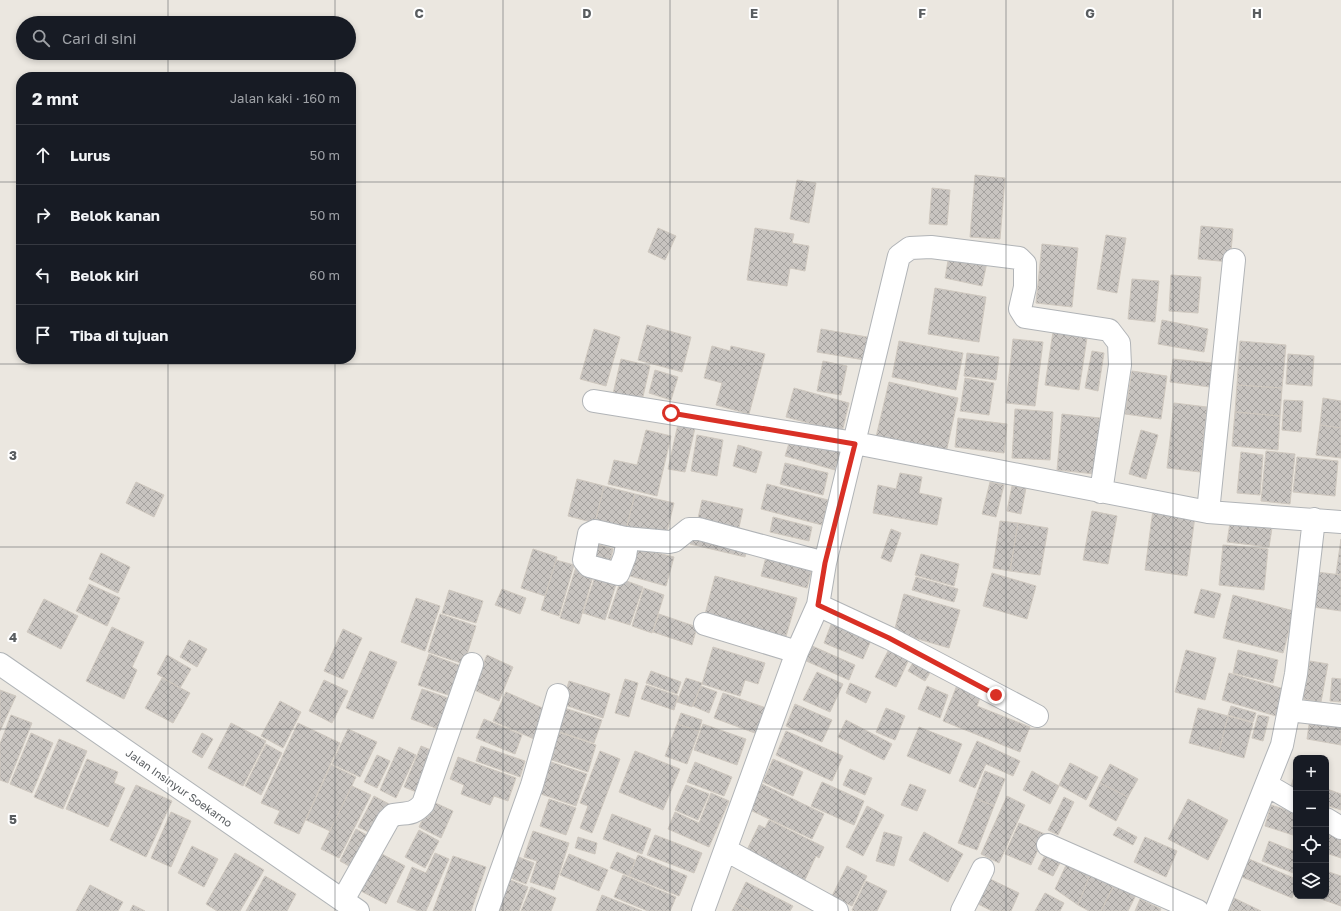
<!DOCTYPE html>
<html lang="id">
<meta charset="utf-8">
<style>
body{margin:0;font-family:"Golos Text",sans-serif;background:#242831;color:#f1f3f6}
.controls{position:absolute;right:12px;bottom:12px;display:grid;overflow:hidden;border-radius:8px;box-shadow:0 2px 6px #0003}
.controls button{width:36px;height:36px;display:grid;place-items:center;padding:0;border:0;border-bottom:1px solid #363941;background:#171b24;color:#f1f3f6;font:20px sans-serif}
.stop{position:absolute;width:12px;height:12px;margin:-9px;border:3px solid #d93025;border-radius:50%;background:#fff}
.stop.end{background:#d93025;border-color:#fff;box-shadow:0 1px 4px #0008}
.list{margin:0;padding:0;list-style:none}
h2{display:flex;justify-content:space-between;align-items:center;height:52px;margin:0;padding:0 16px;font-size:17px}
h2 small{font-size:13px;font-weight:400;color:#9ea1a6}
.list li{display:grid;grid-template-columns:26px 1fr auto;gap:12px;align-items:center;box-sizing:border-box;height:60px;padding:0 16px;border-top:1px solid #363941}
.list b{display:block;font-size:15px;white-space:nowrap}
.list em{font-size:13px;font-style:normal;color:#9ea1a6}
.icon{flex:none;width:22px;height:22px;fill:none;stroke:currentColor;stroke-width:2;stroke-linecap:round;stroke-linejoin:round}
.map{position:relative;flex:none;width:1341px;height:911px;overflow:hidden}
.search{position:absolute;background:#171b24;box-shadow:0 2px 6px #0003;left:16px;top:16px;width:340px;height:44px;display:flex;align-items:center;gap:10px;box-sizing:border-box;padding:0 14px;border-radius:22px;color:#9ea1a6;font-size:15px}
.panel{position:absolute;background:#171b24;box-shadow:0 2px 6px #0003;left:16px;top:72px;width:340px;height:292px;border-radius:16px}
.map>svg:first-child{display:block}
.building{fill:url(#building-cross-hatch);stroke:#cfc8bf}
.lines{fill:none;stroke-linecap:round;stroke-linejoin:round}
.minor-casing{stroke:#b1b4b7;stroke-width:24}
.secondary-casing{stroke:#b0b4b7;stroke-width:24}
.minor{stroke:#fff;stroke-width:22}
.secondary{stroke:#fff;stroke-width:22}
.route{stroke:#d93025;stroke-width:5}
.grid{fill:none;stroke:#595d60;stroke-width:1;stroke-opacity:0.55}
.labels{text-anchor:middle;stroke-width:4;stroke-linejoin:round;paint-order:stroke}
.street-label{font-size:11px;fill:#595d60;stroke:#fff}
.grid-label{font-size:13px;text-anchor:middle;font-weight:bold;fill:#595d60;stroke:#fff;stroke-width:4;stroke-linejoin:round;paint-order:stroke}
</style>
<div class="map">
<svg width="1341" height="911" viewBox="0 0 1341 911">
<defs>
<pattern id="building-cross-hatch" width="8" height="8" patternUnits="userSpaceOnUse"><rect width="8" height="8" fill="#c8c4c0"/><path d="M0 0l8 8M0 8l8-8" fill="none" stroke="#a5a29f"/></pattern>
</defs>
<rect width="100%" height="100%" fill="#ebe7e0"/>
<path class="building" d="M975 175 1005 178 1000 239 970 237Z
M797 180 816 183 809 223 790 219Z
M932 188 950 190 947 225 929 224Z
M1201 226 1233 229 1230 262 1198 259Z
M658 228 676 236 665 260 648 252Z
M755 228 794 234 792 243 809 246 805 271 790 268 787 286 747 280Z
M1106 235 1126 238 1117 293 1097 289Z
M1042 244 1078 248 1072 307 1036 303Z
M949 255 987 262 982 286 945 278Z
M1171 275 1201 277 1198 313 1169 311Z
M1132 279 1159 281 1155 322 1128 319Z
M935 288 986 297 979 342 928 334Z
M1162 320 1208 329 1204 352 1158 344Z
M647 325 691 337 682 372 638 360Z
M594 329 620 337 606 386 580 379Z
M821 329 873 338 870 361 817 352Z
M1053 332 1087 338 1079 390 1045 385Z
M1013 339 1043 342 1035 406 1006 403Z
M899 341 963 353 956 390 892 377Z
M1240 341 1286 345 1282 388 1237 385Z
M712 346 730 351 731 346 765 354 749 414 716 405 722 383 704 378Z
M1092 351 1104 353 1098 391 1085 388Z
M967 353 999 357 996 380 964 376Z
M1288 354 1314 356 1312 386 1286 384Z
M621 359 650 366 641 405 612 398Z
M1173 359 1212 363 1210 387 1170 382Z
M823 361 847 366 841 395 817 391Z
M655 370 678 377 671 400 649 393Z
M1132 371 1167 376 1161 419 1125 414Z
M965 378 994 383 989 415 960 411Z
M889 382 958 398 946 453 876 437Z
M1237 385 1282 388 1280 416 1235 412Z
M794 388 849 403 842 432 786 417Z
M1323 398 1341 401V428L1320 425Z
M1284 400 1303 401 1301 432 1282 430Z
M1174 403 1207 407 1200 472 1167 468Z
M1015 409 1053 412 1050 460 1012 458Z
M1235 412 1280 416 1278 450 1232 446Z
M1062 414 1100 418 1095 474 1057 470Z
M958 418 1007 424 1004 453 955 447Z
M678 424 695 428 685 472 668 469Z
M1320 425 1341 428V458L1316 455Z
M646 430 671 436 657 496 608 484 614 460 637 465Z
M1141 430 1158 435 1146 479 1129 474Z
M697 435 723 440 717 476 691 471Z
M791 437 840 451 835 470 785 456Z
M738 445 762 452 756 473 733 466Z
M1266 451 1295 454 1290 504 1261 501Z
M1241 452 1263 455 1260 495 1237 493Z
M1297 457 1338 461 1335 496 1293 492Z
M785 463 828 473 823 495 780 484Z
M900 473 922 477 919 493 942 498 937 525 873 513 878 485 896 489Z
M577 479 604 486 595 523 568 516Z
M136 482 164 495 154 517 126 503Z
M990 482 1004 485 996 517 982 514Z
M767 484 828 500 822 525 761 509Z
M604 486 635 494 626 530 595 523Z
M1012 486 1026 488 1021 514 1007 511Z
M635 494 674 503 665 540 626 530Z
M702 500 743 509 738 532 697 523Z
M1153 510 1195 516 1187 576 1145 570Z
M1092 511 1117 516 1108 564 1083 560Z
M773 517 812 527 809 541 770 532Z
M1000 521 1018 523 1010 571 993 568Z
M1018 523 1048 528 1040 575 1010 571Z
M1230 523 1272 528 1269 547 1227 542Z
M891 529 901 533 891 562 881 558Z
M692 532 748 546 745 557 690 544Z
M1341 539V575L1336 574Z
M596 544 613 549 610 562 592 557Z
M1223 545 1268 549 1264 590 1219 585Z
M637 548 674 557 666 586 630 576Z
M533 549 557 557 545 596 521 588Z
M101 553 130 567 118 593 89 579Z
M767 553 813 565 807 588 761 576Z
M921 554 959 564 954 586 915 575Z
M556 560 574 565 559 616 541 610Z
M576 567 594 573 579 624 560 618Z
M1317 572 1341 575V611L1313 607Z
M992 573 1036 586 1027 619 983 606Z
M596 574 617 581 605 620 583 613Z
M715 576 797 598 785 640 704 618Z
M916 577 958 589 954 602 912 590Z
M621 579 643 587 630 625 608 618Z
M89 584 120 598 107 626 76 611Z
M644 588 664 595 652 633 632 626Z
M502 589 526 598 520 614 495 605Z
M1201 589 1221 594 1214 618 1194 613Z
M449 590 483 601 476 623 442 613Z
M904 594 960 610 949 648 894 632Z
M1233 595 1294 611 1283 653 1223 638Z
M416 598 440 606 425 651 401 642Z
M44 599 78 616 61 649 27 632Z
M440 614 476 626 464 664 428 652Z
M659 614 697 627 692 645 653 632Z
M832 622 872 638 863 659 824 643Z
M112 627 144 642 132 667 137 670 124 699 86 681Z
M343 629 362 638 343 679 324 671Z
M189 640 207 649 197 667 180 657Z
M810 645 855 665 849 680 804 660Z
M713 647 765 663 758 684 745 680 740 696 702 684Z
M890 647 910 657 896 687 875 677Z
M1186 650 1216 658 1205 700 1175 692Z
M1238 650 1278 660 1273 683 1233 673Z
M370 651 397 662 373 719 346 708Z
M429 654 464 667 454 697 418 685Z
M167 655 191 669 180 688 157 674Z
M487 655 513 667 499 701 472 689Z
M917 656 934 666 925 681 908 671Z
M1310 661 1328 664 1321 702 1303 699Z
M651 671 681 682 677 694 646 683Z
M817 672 843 684 830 712 803 700Z
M1229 673 1284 689 1276 716 1222 700Z
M162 678 190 693 173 723 145 708Z
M686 678 702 683 692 707 677 702Z
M1332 678 1341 679V702L1330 701Z
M625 679 638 683 629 717 615 713Z
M324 680 348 691 332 723 309 711Z
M569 681 610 694 603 718 562 704Z
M850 683 871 692 866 703 846 693Z
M646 685 678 696 674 710 641 699Z
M957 685 981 695 977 706 1030 727 1020 752 943 721Z
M701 686 717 692 709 713 693 706Z
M927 686 948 695 940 718 918 709Z
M422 689 454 700 444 731 411 719Z
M0 690 16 696 0 731Z
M506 692 547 710 534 739 493 721Z
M723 693 772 710 763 736 714 718Z
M280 701 301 712 283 748 261 736Z
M795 704 832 720 822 742 786 726Z
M1231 706 1256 713 1253 722 1228 715Z
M561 707 602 720 594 743 554 730Z
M886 708 905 716 895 740 876 732Z
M1198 708 1228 716 1219 751 1189 743Z
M681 713 702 720 699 731 677 724Z
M11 715 32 723 8 783 0 780V744Z
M1258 715 1269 717 1263 741 1252 738Z
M1228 716 1253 723 1244 758 1219 751Z
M1310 718 1341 724V745L1307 739Z
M484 719 522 735 515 754 476 738Z
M846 720 892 744 884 760 838 737Z
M231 723 266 741 243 786 208 768Z
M298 723 340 743 299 834 274 823 280 811 261 803Z
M677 724 699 731 687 764 665 756Z
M703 724 746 739 737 765 694 750Z
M919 727 962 744 950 774 907 756Z
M348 729 377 742 360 777 332 764Z
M555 731 596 745 588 772 546 758Z
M786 731 843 756 832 781 776 755Z
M31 733 53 743 32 793 10 784Z
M202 733 213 739 202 758 192 752Z
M59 739 87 751 63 809 34 797Z
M977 741 1020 761 1013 776 986 764 975 788 959 781Z
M266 744 282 753 261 795 245 786Z
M421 746 436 752 419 793 404 787Z
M481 746 525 761 520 777 476 761Z
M399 747 416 755 396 798 380 790Z
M600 751 620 759 592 833 580 828 588 806 580 803Z
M635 751 680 769 663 810 619 792Z
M377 755 390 761 377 788 364 782Z
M458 757 516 778 508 801 494 796 490 805 461 794 464 785 450 779Z
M87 759 118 772 114 783 125 788 108 827 66 809Z
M773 759 803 772 793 796 763 782Z
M545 760 587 774 576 806 535 792Z
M695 762 732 777 724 796 687 782Z
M1070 763 1098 777 1086 800 1059 785Z
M1110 764 1138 779 1128 797 1100 783Z
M331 765 356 777 330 831 306 820Z
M850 769 872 778 865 795 843 785Z
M1296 769V788L1291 787Z
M985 771 1005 779 994 806 975 798Z
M1032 771 1059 786 1050 804 1023 790Z
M822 782 864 801 854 825 811 806Z
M1100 783 1128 797 1116 821 1089 806Z
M762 784 824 814 812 839 750 810Z
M910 784 926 790 917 811 901 805Z
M136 785 172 801 146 857 110 840Z
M686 785 709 794 698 820 675 810Z
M352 786 371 795 339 858 321 849Z
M1327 789 1341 794V810L1326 805Z
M711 793 729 801 709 847 668 829 675 812 699 823Z
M374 796 391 805 375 835 358 827Z
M1007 796 1025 805 999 863 981 854Z
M1064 797 1074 802 1058 835 1048 830Z
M975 798 994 806 977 850 958 843Z
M549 799 576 808 566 835 540 826Z
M1188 799 1228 820 1208 860 1168 839Z
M431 801 453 811 441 838 419 827Z
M1271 805 1296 813V836L1265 826Z
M867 806 884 815 863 856 846 847Z
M171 812 191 821 171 867 151 858Z
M612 814 651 829 642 854 603 839Z
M769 820 824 847 819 858 816 856 803 884 744 856 759 825 765 828Z
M1019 823 1045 834 1031 865 1005 854Z
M1118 827 1137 837 1133 845 1113 835Z
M356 829 374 839 358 871 340 861Z
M419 830 439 841 425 868 405 857Z
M533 831 569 843 554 890 530 882 537 861 524 857Z
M884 832 902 837 894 866 876 861Z
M924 832 963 854 948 882 909 860Z
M1329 834 1341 838V858L1326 853V843Z
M655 835 702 853 694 873 647 855Z
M578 837 597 843 595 854 575 848Z
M1145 837 1177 851 1166 877 1134 862Z
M1269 841 1296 852V874L1262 861Z
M192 846 218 859 204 887 178 873Z
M376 851 405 866 386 904 357 889Z
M617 852 635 860 629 876 610 868Z
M235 853 264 870 240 911H217L206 904Z
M435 853 449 859 426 911H418L397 902 412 867 426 873Z
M1046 853 1061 861 1053 876 1038 869Z
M511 854 534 863 526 884 503 875Z
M569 854 608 870 599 891 560 875Z
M638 855 687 876 679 896 629 876Z
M453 856 486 867 471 911H433Z
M1249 859 1296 879V887L1292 898 1242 877Z
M1067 863 1091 872 1078 905 1055 889Z
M847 866 867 876 852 906 832 896Z
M1326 871 1341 876V906L1315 897 1326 896Z
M1091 872 1115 883 1101 911H1089L1078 905Z
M623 875 676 897 670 911H648L614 897Z
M265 876 296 894 287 911H246Z
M503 877 528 887 519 911H490Z
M988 878 1019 893 1011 911H992L976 903Z
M866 881 887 891 877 911H854L852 910Z
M746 882 793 906 790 911H751L736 903Z
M1115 883 1137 893 1128 911H1101Z
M90 885 123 902 118 911H76Z
M531 887 556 898 551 911H521Z
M1045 893 1064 903 1060 911H1035Z
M602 895 642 911H596Z
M1234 898 1261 911H1229Z
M1140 899 1161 909 1160 911H1135Z
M736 903 751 911H732Z
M133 905 145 911H130Z"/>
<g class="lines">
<g class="minor-casing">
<path id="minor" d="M594 401 855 443 1208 512 1341 522
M1208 512 1234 260
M628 538 625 556 618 574 589 566 584 560 589 534 595 531 625 538 669 542 674 541 689 529H699L825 563
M818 605 889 638 1037 716
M705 624 797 652
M1289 710 1341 716
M1267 785 1296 802
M1326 819 1341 828
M1048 845 1198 911
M726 850 837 911
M343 900 388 820 393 815C407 812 412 816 423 804L472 664
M487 911 532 785 558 695
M703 911 797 652 818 605 825 563 899 256 910 248 931 247 1019 258 1025 264V287L1020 309 1025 317 1109 330 1119 343 1120 365 1101 492
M962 911 983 869
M1216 911 1282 745 1296 674 1314 519"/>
</g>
<g class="secondary-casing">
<path id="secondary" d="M0 664 358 911"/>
</g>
<use href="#minor" class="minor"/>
<use href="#secondary" class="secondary"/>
</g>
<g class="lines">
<path class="route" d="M671 413 855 444 825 563 818 605 889 638 996 695"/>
</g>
<path class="grid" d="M168 0V23M335 0V23M503 0V911M670 0V911M838 0V911M1006 0V911M1173 0V911M168 53V77M335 53V77M0 182H21M351 182H1341M168 359V911M335 359V911M0 364H1341M0 547H1341M0 729H1341"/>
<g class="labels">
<g class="street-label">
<text transform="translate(179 788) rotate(35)" y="4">Jalan Insinyur Soekarno</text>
</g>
</g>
<g class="grid-label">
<text x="419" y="18">C</text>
<text x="587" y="18">D</text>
<text x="754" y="18">E</text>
<text x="922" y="18">F</text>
<text x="1090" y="18">G</text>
<text x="1257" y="18">H</text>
<text x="13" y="460">3</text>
<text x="13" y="642">4</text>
<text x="13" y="824">5</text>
</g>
</svg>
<div class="controls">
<button>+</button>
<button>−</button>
<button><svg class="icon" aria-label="locate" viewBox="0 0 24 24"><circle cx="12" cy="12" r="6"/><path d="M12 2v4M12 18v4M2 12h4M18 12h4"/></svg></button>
<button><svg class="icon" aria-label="layers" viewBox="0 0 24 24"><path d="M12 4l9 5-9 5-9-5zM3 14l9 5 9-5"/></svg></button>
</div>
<div class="stop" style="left:671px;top:413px"></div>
<div class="stop end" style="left:996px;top:695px"></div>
<div class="search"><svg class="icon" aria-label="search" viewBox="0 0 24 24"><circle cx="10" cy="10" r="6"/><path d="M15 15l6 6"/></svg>Cari di sini</div>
<section class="panel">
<h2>2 mnt<small>Jalan kaki · 160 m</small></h2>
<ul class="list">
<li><svg class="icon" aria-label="ahead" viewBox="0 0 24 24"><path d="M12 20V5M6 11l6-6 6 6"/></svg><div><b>Lurus</b></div><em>50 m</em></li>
<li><svg class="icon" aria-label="right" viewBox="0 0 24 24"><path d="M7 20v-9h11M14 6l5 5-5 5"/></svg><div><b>Belok kanan</b></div><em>50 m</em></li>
<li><svg class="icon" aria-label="left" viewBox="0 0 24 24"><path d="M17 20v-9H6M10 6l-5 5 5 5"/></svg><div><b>Belok kiri</b></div><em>60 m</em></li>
<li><svg class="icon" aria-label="arrive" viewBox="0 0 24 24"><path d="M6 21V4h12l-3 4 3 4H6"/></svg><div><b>Tiba di tujuan</b></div></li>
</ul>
</section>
</div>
